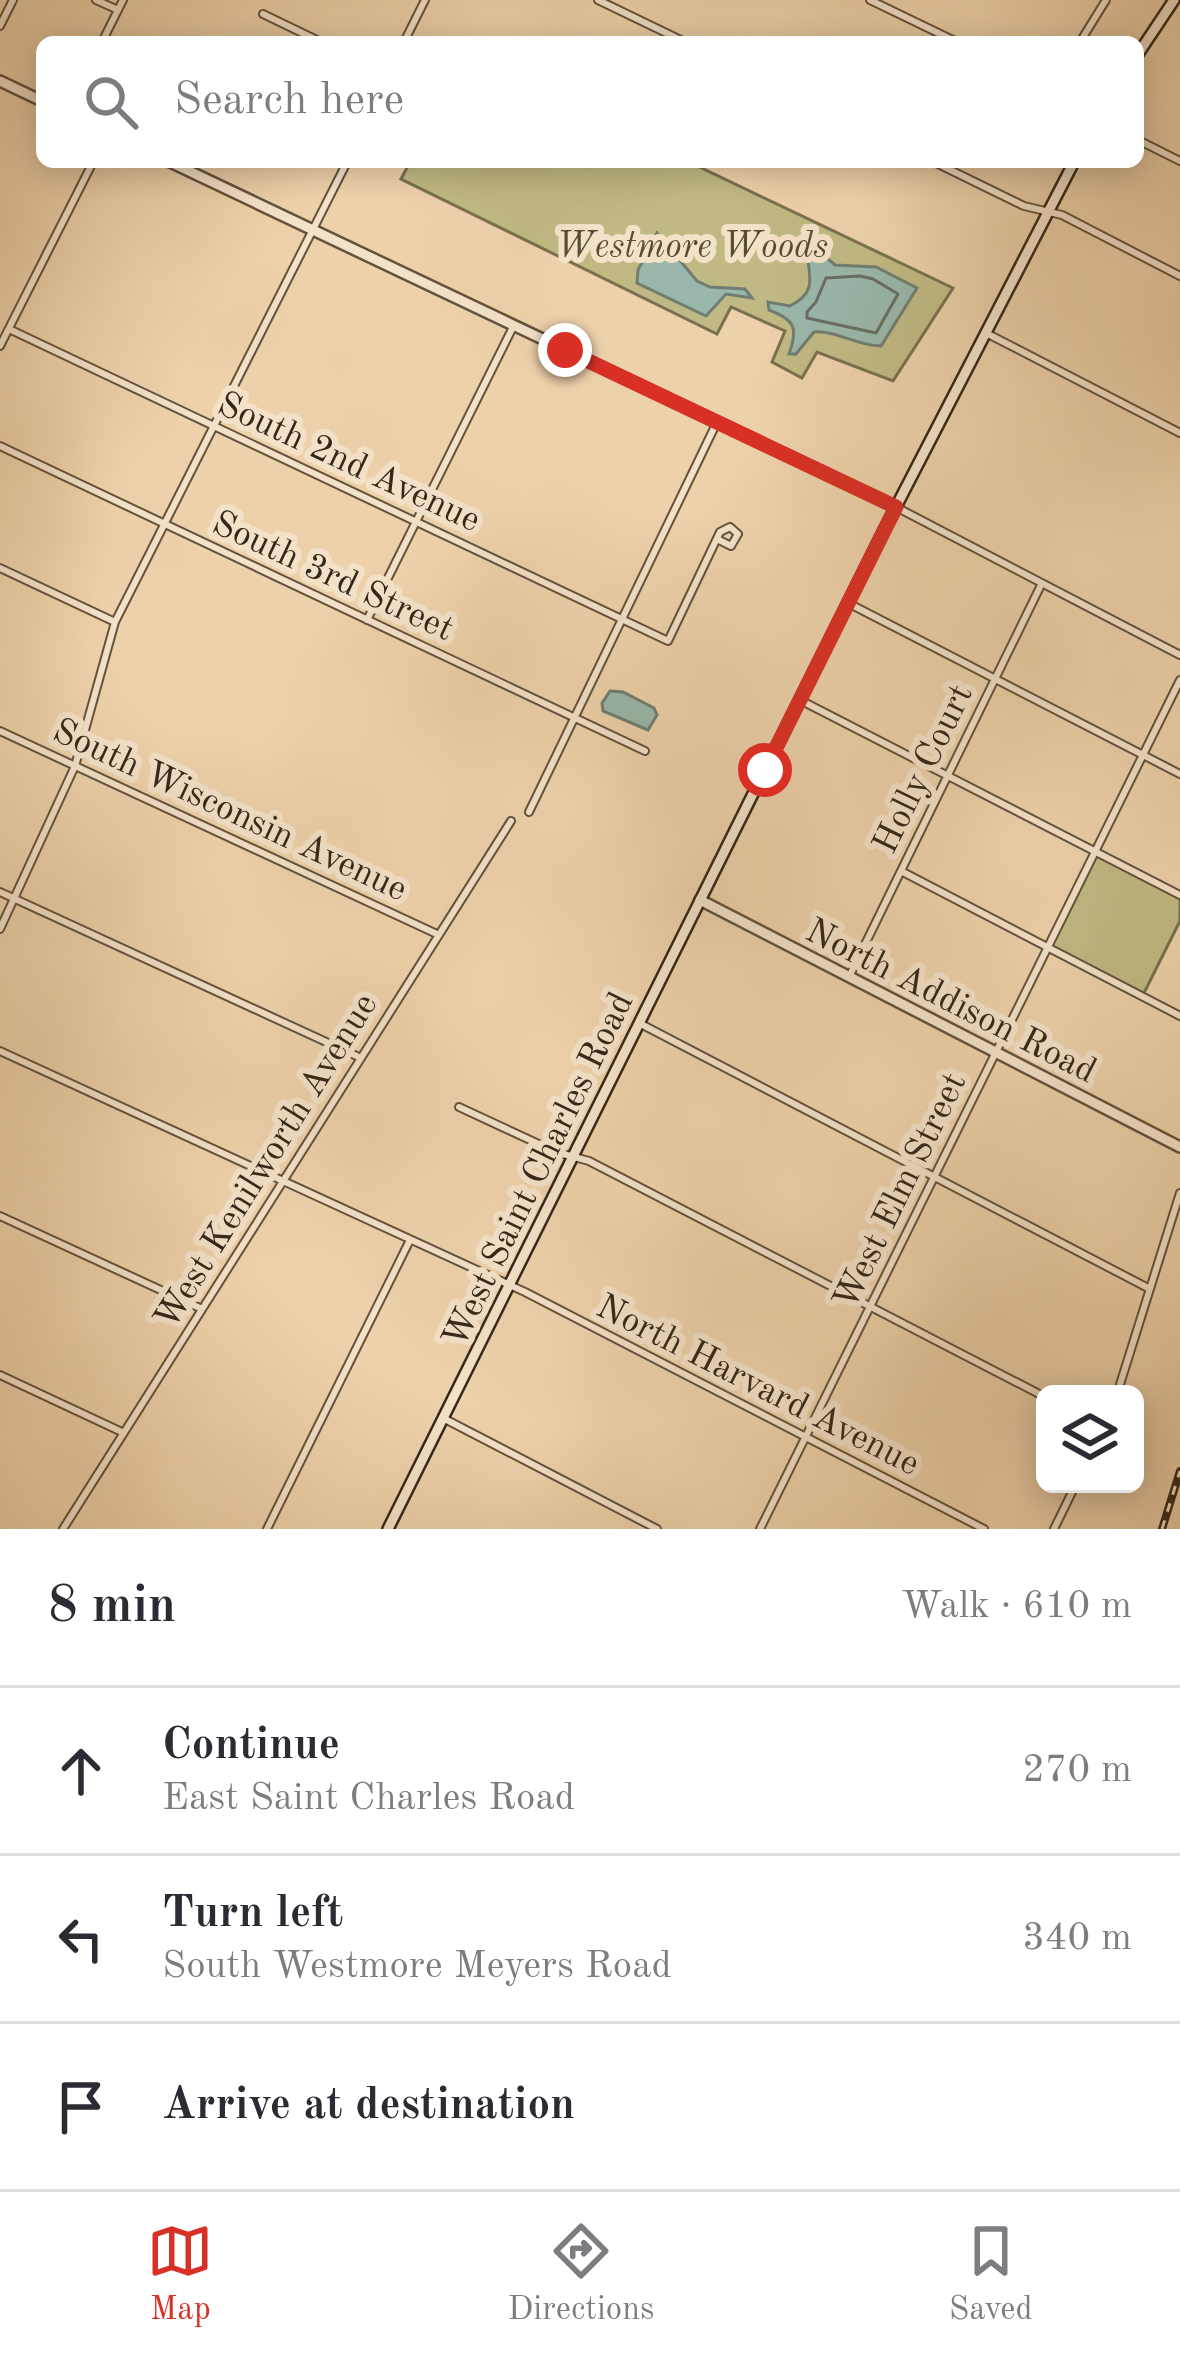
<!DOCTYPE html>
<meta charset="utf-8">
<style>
body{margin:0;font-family:"Old Standard TT",serif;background:#f7f7f7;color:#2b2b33}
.controls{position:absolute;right:36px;bottom:36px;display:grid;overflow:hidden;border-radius:18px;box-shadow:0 6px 30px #0003}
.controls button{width:108px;height:108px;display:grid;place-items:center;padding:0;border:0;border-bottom:3px solid #e1e1e2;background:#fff;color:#2b2b33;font:60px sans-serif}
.stop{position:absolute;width:36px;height:36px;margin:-27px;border:9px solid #d93025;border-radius:50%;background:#fff}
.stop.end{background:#d93025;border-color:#fff;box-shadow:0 3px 12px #0008}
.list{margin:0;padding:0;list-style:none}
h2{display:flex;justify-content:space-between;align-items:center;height:156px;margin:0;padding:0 48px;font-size:51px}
h2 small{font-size:39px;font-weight:400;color:#7c7c81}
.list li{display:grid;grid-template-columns:78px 1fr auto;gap:36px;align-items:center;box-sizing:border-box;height:168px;padding:0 48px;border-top:3px solid #e1e1e2}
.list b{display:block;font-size:45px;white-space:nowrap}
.list p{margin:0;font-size:39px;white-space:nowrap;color:#7c7c81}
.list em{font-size:39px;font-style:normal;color:#7c7c81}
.icon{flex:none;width:66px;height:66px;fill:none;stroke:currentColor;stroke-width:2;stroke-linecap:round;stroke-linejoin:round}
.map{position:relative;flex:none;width:1180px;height:1529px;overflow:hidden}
.search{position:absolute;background:#fff;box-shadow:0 6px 30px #0003;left:36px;right:36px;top:36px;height:132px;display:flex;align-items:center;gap:30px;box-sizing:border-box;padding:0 42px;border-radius:18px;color:#7c7c81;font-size:45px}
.sheet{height:660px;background:#fff}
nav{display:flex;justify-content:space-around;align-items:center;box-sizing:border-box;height:168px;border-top:3px solid #e1e1e2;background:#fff;font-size:33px;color:#7c7c81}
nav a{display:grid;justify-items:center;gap:6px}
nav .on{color:#d93025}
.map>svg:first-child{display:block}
.green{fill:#c0b983;stroke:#7a704e;stroke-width:3}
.water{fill:#99b7aa;stroke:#717d70;stroke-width:3}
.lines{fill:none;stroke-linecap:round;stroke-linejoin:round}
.shore{stroke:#676f61;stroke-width:3}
.minor-casing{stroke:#63523c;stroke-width:10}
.tertiary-casing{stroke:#63523c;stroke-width:14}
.secondary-casing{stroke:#352718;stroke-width:14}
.minor{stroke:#f3e1c8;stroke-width:6}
.tertiary{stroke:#f3e1c8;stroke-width:9}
.secondary{stroke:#f3e1c8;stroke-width:9}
.rail-casing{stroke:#352718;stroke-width:8}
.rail{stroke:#f3e1c8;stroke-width:3;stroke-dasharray:9;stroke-linecap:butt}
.route{stroke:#d93025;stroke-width:15}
.labels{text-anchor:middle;stroke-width:12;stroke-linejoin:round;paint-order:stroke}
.park-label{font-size:36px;font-style:italic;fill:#584c33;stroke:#f3e1c8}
.street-label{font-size:36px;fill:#352718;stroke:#f3e1c8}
</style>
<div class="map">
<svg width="1180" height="1529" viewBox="0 0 1180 1529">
<rect width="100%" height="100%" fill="#edd1aa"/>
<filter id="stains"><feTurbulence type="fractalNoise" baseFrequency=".00167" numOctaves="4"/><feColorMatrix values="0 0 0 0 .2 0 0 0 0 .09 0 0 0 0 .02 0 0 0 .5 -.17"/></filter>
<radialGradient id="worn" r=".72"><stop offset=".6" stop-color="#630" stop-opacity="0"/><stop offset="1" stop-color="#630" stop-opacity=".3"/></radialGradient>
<path class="green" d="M410 162H689L953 288 893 381 817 352 802 378 772 362 785 331 731 307 717 334 401 179Z
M1096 855 1180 898V921L1143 995 1051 947Z"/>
<path class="water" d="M657 233 697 281 710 287 745 289 752 298 726 294 706 316 637 283 638 270Z
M813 246 835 265 876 267 917 288 881 346C857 346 836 330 814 332L796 354H789C798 329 796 320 769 310L768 302 790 306C818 292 809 277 807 252Z
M610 691 623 692 654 708 657 715 648 730 603 711 602 703Z"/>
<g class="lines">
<path class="shore" d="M860 276 873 279 898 294 876 333 807 318V312L816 302 826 278Z"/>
<g class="minor-casing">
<path id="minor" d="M96 0 118 10
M598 0 685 42
M870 0 957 42
M263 14 321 42
M0 26 13 0
M102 42 123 0
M404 42 425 0
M1080 42 1106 0
M1138 140 1180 161
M934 162 1024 206 1062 215 1180 276
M9 329 668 641 720 532 730 527 738 534 731 546 719 540
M986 333 1180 433
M0 346 93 162
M0 446 645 751
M896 507 1180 655
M0 568 115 622
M848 603 1180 774
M367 620 514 325
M800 700 1180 895
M0 731 439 935
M529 812 717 422
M901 871 1180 1016
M0 892 361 1058
M0 929 75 766 115 622 347 162
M849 977 1042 583
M639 1023 1150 1289
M0 1051 525 1292 984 1529
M459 1107 556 1152 589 1161 1045 1397
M0 1216 202 1309
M0 1375 124 1433
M1117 1394 1180 1193
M443 1418 657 1529
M63 1529 511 821
M267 1529 409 1242
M760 1529 1180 680
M1054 1529 1076 1484"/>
</g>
<g class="tertiary-casing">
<path id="tertiary" d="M0 81 42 101
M170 162 896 507
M700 900 1180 1147"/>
</g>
<g class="secondary-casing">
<path id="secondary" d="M1138 54 1174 0
M388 1529 882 534 1074 162"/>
</g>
<use href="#minor" class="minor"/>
<use href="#tertiary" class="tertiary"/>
<use href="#secondary" class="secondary"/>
<g class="rail-casing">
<path id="rail" d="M1162 1529 1180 1471"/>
</g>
<use href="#rail" class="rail"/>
</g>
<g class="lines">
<path class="route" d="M565 350 896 507 765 770"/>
</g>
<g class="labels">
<g class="park-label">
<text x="692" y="257">Westmore Woods</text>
</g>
<g class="street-label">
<text transform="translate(350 460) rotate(25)" y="13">South 2nd Avenue</text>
<text transform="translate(334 574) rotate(25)" y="13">South 3rd Street</text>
<text transform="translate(921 768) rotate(-64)" y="13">Holly Court</text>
<text transform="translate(231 808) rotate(25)" y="13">South Wisconsin Avenue</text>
<text transform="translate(952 999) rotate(27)" y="13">North Addison Road</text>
<text transform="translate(264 1160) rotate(-58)" y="13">West Kenilworth Avenue</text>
<text transform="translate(536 1169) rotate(-64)" y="13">West Saint Charles Road</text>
<text transform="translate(898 1190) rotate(-64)" y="13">West Elm Street</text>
<text transform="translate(759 1383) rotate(27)" y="13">North Harvard Avenue</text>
</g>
</g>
<rect width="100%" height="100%" filter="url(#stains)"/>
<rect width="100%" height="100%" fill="url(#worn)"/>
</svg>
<div class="controls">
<button><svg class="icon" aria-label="layers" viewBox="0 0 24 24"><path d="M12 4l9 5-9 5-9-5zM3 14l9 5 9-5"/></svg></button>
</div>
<div class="stop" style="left:765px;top:770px"></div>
<div class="stop end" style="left:565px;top:350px"></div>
<div class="search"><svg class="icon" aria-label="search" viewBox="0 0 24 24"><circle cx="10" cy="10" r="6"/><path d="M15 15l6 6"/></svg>Search here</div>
</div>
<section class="sheet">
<h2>8 min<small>Walk · 610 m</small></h2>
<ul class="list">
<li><svg class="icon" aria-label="ahead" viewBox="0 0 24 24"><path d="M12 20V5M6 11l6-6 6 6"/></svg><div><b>Continue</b><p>East Saint Charles Road</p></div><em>270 m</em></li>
<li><svg class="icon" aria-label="left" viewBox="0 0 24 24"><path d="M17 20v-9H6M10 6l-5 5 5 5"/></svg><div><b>Turn left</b><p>South Westmore Meyers Road</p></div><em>340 m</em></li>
<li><svg class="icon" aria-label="arrive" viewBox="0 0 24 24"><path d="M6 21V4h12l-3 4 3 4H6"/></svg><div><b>Arrive at destination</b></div></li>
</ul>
</section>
<nav>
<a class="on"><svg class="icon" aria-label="map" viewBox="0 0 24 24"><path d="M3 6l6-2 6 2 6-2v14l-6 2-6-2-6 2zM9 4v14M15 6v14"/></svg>Map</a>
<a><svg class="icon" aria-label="directions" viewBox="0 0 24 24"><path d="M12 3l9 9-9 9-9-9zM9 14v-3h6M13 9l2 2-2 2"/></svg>Directions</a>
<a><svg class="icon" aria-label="saved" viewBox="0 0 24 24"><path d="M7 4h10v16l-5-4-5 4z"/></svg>Saved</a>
</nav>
